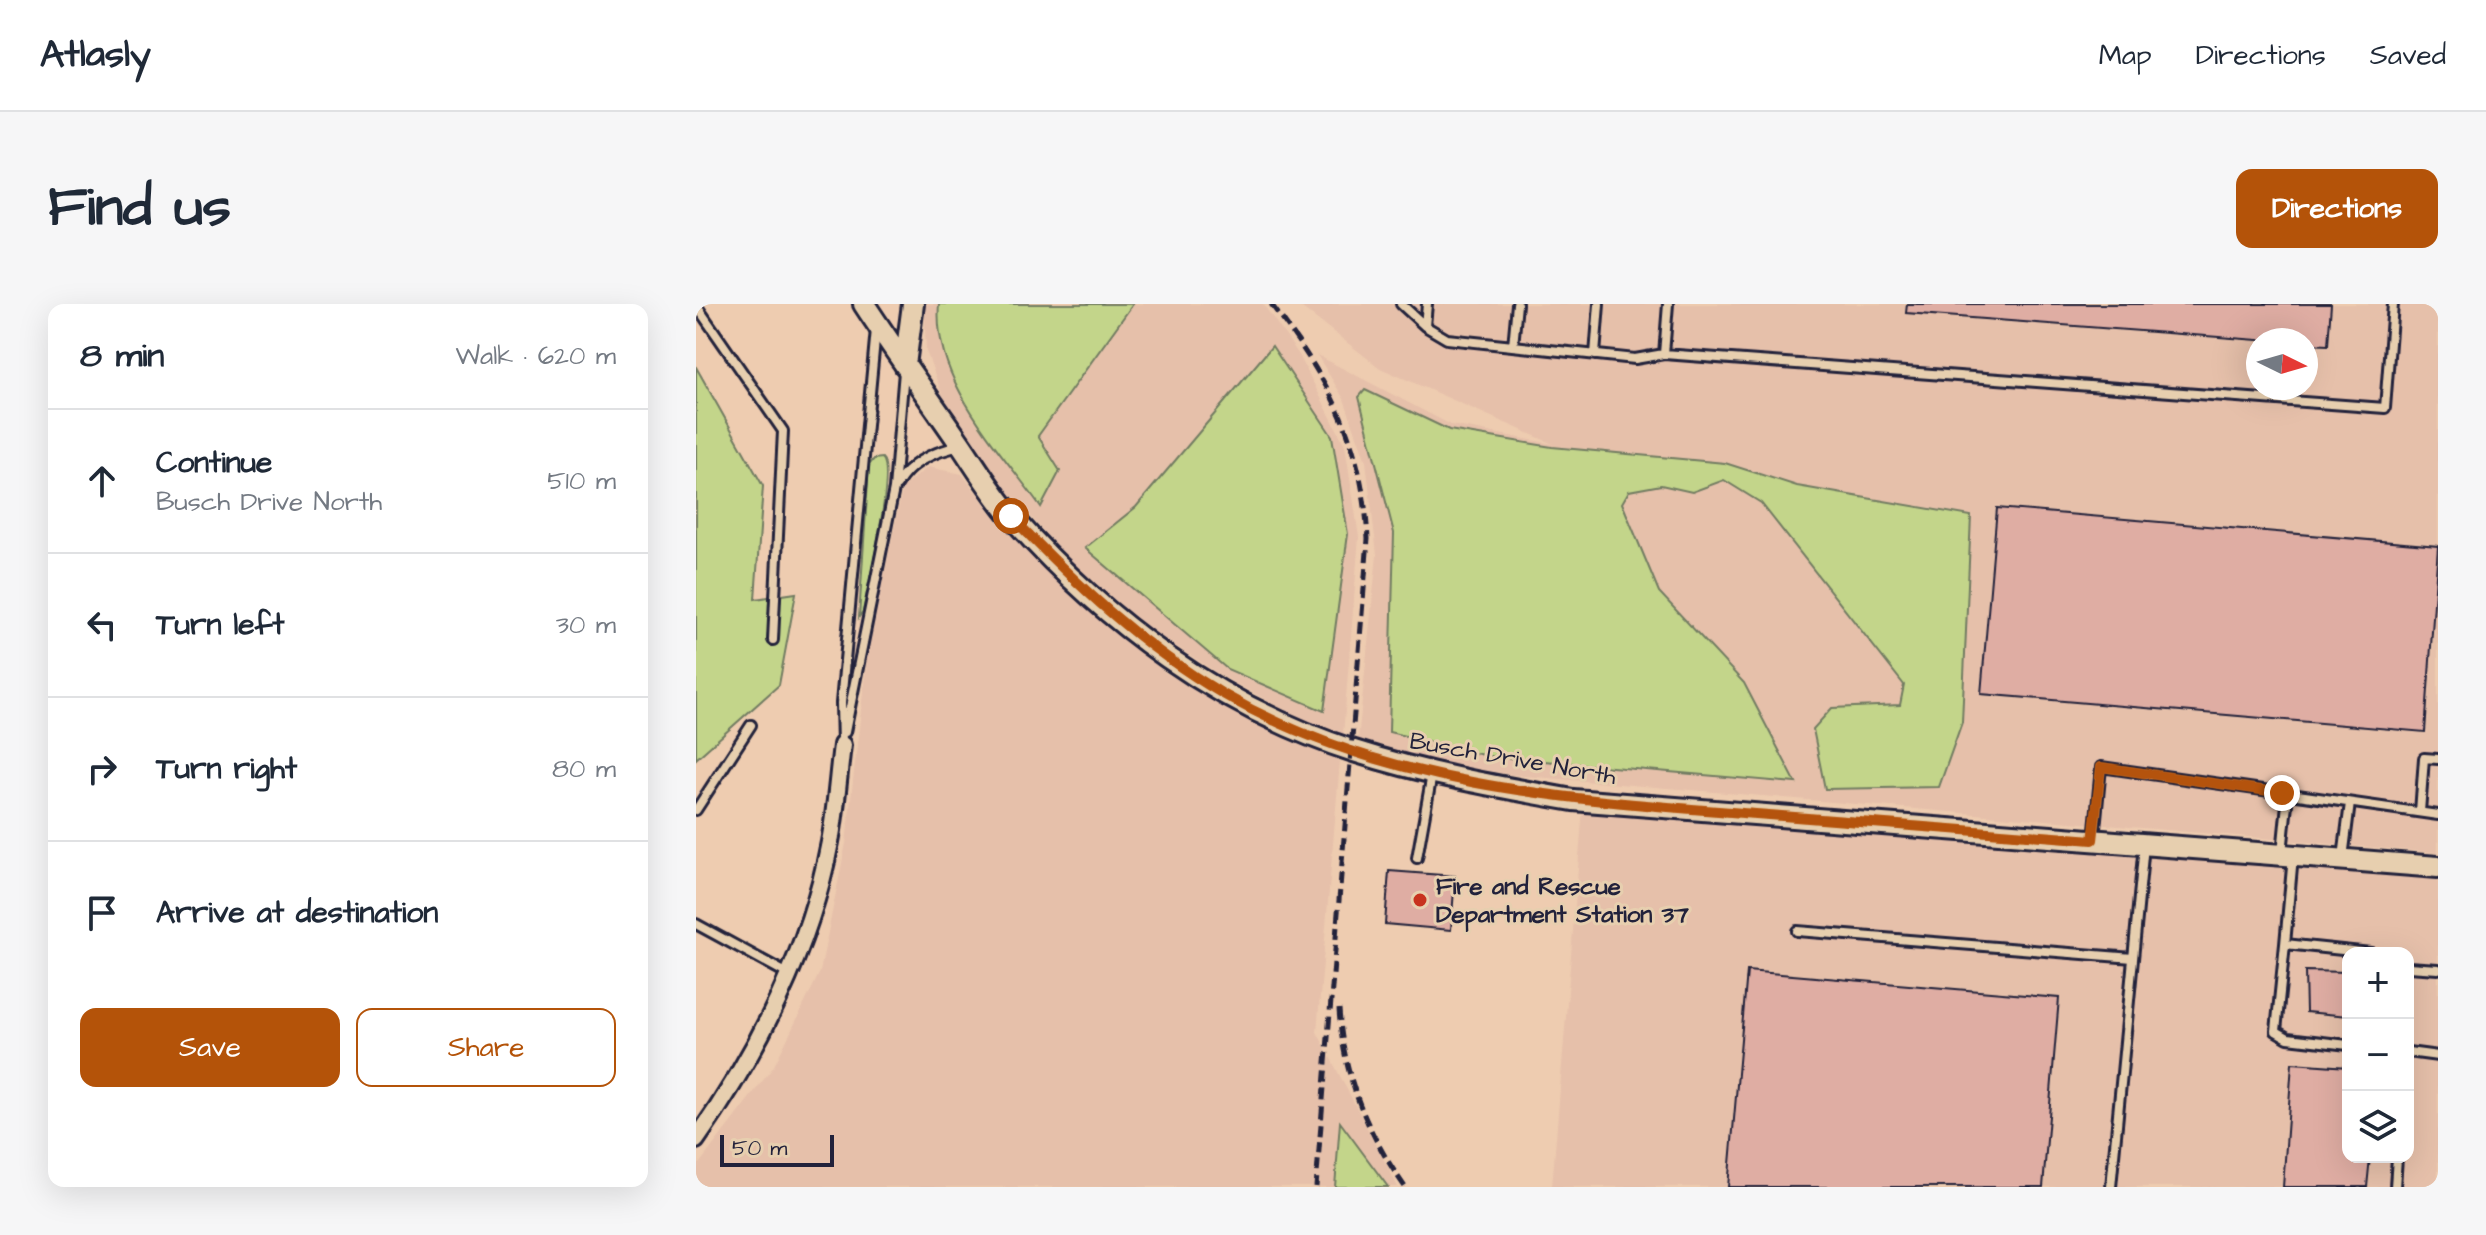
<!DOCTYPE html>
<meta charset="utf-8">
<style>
body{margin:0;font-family:"Architects Daughter",sans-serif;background:#f6f6f7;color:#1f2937}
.controls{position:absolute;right:24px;bottom:24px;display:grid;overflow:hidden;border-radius:16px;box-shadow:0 8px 32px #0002}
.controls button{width:72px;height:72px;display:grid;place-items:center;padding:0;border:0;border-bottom:2px solid #e0e1e3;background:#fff;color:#1f2937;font:40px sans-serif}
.compass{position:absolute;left:1550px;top:24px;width:72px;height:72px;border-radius:50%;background:#fff;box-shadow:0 8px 32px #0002;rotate:95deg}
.scale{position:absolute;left:24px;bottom:20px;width:114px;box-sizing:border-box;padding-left:8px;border:4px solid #22223b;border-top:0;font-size:22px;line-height:28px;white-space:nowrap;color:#22223b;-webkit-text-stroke:6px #e7cfaf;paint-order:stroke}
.stop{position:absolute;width:24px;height:24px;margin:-18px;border:6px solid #b45309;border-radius:50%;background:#fff}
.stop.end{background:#b45309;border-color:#fff;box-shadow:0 2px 8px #0008}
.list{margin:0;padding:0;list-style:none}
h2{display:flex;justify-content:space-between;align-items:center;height:104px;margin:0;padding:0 32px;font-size:34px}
h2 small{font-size:26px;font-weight:400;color:#747a83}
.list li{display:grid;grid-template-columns:52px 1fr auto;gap:24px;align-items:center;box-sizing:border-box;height:144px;padding:0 32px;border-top:2px solid #e0e1e3}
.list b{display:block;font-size:30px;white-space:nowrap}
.list p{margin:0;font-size:26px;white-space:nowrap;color:#747a83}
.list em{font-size:26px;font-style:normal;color:#747a83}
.actions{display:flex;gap:16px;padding:24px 32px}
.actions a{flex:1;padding:18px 0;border:2px solid #b45309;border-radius:16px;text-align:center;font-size:28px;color:#b45309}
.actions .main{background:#b45309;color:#fff}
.icon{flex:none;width:44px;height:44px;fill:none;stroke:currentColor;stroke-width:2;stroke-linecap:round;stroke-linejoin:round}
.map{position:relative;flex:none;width:1742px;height:883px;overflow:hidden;border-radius:16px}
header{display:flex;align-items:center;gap:48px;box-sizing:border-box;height:112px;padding:0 40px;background:#fff;border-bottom:2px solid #e0e1e3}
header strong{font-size:38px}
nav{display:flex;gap:44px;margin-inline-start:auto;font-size:28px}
.intro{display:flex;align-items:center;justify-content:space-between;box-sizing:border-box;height:192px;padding:0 48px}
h1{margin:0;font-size:56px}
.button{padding:20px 36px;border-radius:16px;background:#b45309;color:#fff;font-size:28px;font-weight:700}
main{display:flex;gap:48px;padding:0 48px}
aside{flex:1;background:#fff;border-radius:16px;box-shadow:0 8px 32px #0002}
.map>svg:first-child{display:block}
.built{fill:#e6c0aa;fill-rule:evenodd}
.green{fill:#c3d58a;stroke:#727c62;stroke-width:2}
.building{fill:#dfada3;stroke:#22223b;stroke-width:2}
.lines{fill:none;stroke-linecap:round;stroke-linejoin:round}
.service-casing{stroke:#22223b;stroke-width:14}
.minor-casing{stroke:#22223b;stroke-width:22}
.tertiary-casing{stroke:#22223b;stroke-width:26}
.service{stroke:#e7cfaf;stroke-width:8}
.minor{stroke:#e7cfaf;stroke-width:16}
.tertiary{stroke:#e7cfaf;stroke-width:20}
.rail{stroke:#22223b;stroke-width:5;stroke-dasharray:12 6;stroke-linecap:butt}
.route{stroke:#b45309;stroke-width:10}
.poi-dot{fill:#c8321e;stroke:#e7cfaf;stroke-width:3}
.labels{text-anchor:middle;stroke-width:6;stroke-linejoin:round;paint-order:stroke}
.street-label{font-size:24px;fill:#22223b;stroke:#e7cfaf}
.poi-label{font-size:24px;font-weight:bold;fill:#22223b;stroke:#e7cfaf;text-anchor:start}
</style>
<header>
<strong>Atlasly</strong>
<nav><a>Map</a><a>Directions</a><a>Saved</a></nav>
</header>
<div class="intro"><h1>Find us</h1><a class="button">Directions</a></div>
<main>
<aside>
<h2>8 min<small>Walk · 620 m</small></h2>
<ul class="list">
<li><svg class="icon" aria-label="ahead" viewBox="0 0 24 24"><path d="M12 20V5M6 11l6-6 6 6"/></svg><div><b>Continue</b><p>Busch Drive North</p></div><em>510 m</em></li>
<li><svg class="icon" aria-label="left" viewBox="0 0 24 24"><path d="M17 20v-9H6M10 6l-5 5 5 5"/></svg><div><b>Turn left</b></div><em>30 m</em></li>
<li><svg class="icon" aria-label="right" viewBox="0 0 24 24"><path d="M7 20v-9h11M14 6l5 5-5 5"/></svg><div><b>Turn right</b></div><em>80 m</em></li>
<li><svg class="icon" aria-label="arrive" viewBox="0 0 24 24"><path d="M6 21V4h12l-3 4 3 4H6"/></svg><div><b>Arrive at destination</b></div></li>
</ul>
<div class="actions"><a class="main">Save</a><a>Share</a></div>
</aside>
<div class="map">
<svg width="1742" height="883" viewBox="0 0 1742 883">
<rect width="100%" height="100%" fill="#eeccb0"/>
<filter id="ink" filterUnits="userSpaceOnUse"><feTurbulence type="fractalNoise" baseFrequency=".0125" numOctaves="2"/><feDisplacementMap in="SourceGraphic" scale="16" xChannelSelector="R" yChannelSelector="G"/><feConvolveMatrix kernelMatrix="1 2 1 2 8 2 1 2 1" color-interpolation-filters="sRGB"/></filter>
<g filter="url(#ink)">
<path class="built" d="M228 0H567L603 51 649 141 663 233 647 431 598 411 526 372 452 324 372 255 306 180 246 90 230 47Z
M601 0H1742V549L816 471 742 459 662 436 681 251 670 157 648 95 621 51 755 121 857 140 684 64ZM1562 36H1610V84H1562Z
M232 163 266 170 301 216 374 290 470 369 644 457 621 728 702 883H0V864L78 762 124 668 150 539 172 344 207 183Z
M887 504 1742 575V883H856ZM1652 649H1712V853H1652Z"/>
<path class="green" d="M243 0H437L342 132 364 167 345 203C303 144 236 77 243 0Z
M576 42 636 132 652 230 628 407 531 365 389 244 440 203Z
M0 63 67 182 59 295 100 289 83 381 0 455Z
M669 86 753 126 856 143 1029 159 1101 182 1275 212 1266 418 1243 483 1129 485 1117 425 1136 404 1204 401 1208 381 1065 199 1028 176 996 188 965 181 933 187 926 199 963 288 1048 379 1100 479 791 452 693 428 698 229 663 93Z
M186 154C200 165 172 284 167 307L163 313 173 161 178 155Z
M644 818 692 883H639Z"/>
<path class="building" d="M1211 0H1635L1632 41 1610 40V36H1562L1210 9Z
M1301 204 1742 242 1729 428 1285 390Z
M693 567 759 572 755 626 689 620Z
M1051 667 1363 694 1347 883H1032Z
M1609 667 1652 668V712L1610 708Z
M1596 759 1652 763V853H1674L1671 883H1587Z"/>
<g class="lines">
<g class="service-casing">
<path id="service" d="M705 0 729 22 751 35 939 55 968 50
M972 0 968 50 1689 104 1697 0
M0 1 87 127 77 336
M729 22 731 0
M817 42 821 0
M899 51 903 0
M201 181C214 158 239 147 265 142
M149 428 198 185 208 67
M146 441 145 399 180 25
M0 506 55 421
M1724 508 1728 454 1742 455
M1398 535 1405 463 1742 511
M1586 549 1592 490
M1597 552 1589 640 1675 649
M721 554 736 470
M1647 554 1654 499
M0 620 92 670
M1101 627 1437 654
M1589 640 1580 727 1592 734 1652 741
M1712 663 1742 665
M1712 748 1742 752
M1415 883 1448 541
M1699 883 1701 853"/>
</g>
<g class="minor-casing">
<path id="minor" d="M0 836C62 748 114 644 134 538 140 506 142 473 146 441"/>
</g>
<g class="tertiary-casing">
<path id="tertiary" d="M168 0C198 46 230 90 261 135 279 161 296 190 317 214 409 318 524 404 658 447 729 470 803 483 877 496L1742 563
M209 61 217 0"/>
</g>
<use href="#service" class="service"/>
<use href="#minor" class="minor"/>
<use href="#tertiary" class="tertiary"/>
<path class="rail" d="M575 0C634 79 666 134 672 235L620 883
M643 705C647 772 671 829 709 883"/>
</g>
</g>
<g class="lines" filter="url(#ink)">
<path class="route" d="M315 212C380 280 445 342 527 390 689 484 878 496 1060 510 1172 519 1285 527 1397 536L1405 463 1586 489"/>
</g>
<circle class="poi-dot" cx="724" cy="596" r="8"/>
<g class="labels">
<g class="street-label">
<text transform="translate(817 454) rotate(10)" y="8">Busch Drive North</text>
</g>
<g class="poi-label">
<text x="740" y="590">Fire and Rescue<tspan x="740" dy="28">Department Station 37</tspan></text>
</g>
</g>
</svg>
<div class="controls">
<button>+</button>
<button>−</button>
<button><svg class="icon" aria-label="layers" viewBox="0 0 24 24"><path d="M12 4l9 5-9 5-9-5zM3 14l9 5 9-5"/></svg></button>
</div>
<svg class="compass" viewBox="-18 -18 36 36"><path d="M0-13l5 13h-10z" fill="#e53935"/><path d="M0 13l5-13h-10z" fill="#747a83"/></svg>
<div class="scale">50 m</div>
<div class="stop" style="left:315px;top:212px"></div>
<div class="stop end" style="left:1586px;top:489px"></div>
</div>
</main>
